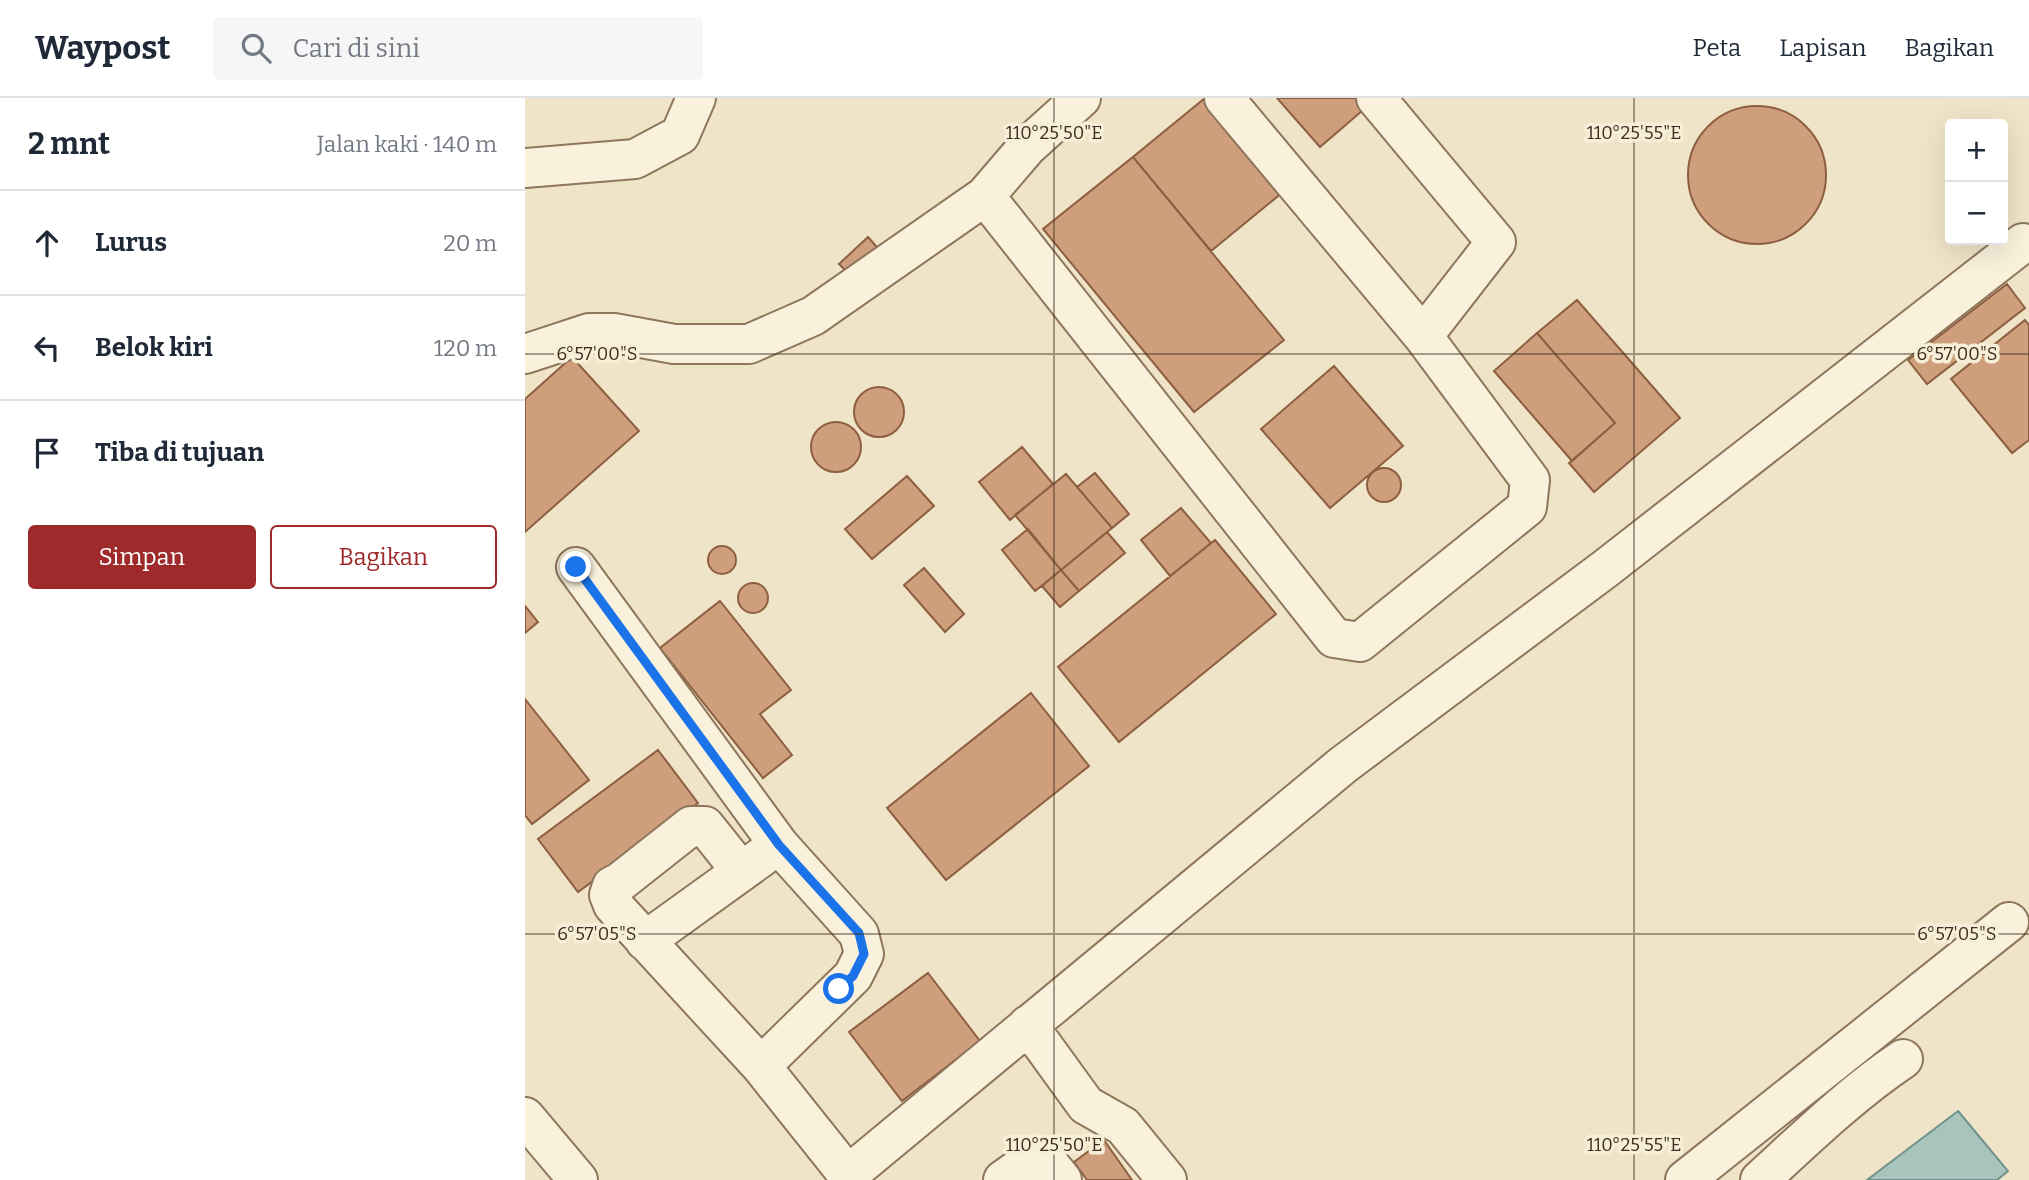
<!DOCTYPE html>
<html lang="id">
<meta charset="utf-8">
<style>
body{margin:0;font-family:Bitter,serif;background:#f6f6f7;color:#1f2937}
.controls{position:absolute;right:21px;top:21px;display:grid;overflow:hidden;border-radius:7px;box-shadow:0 7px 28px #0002}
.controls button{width:63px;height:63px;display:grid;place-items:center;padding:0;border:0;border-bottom:2px solid #e0e1e3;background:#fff;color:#1f2937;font:35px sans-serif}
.stop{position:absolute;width:21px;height:21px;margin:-16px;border:5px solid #1a73e8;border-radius:50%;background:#fff}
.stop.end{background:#1a73e8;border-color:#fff;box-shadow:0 2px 7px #0008}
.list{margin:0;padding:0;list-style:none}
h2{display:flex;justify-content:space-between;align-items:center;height:91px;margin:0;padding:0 28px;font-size:30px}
h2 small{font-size:23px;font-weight:400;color:#747a83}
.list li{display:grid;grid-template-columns:46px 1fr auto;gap:21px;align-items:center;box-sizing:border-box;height:105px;padding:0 28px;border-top:2px solid #e0e1e3}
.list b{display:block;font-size:26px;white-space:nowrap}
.list em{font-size:23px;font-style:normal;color:#747a83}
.actions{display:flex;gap:14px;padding:21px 28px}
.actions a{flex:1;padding:16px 0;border:2px solid #9e2a2b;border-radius:7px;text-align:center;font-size:24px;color:#9e2a2b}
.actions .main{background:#9e2a2b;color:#fff}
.icon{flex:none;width:38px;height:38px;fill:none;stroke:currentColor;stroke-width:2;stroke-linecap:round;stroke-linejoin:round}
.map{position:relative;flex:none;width:1504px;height:1082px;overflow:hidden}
header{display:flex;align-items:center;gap:42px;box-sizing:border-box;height:98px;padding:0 35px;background:#fff;border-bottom:2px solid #e0e1e3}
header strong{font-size:33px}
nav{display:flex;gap:38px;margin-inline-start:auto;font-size:24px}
.search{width:490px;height:63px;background:#f6f6f7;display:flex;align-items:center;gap:18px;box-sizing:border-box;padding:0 24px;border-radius:7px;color:#747a83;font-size:26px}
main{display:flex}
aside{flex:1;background:#fff}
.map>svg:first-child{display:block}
.water{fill:#a9c4bc;stroke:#6f938a;stroke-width:2}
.building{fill:#cf9f7d;stroke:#8d5f41;stroke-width:2}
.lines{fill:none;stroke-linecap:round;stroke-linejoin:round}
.minor-casing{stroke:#8d765c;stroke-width:42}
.minor{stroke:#faf1dc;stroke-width:38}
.route{stroke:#1a73e8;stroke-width:9}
.ticks{fill:none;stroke:#3d2e20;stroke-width:2;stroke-opacity:0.45}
.ticks-label{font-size:18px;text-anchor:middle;fill:#3d2e20;stroke:#f7eed8;stroke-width:7;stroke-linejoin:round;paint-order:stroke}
</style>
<header>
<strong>Waypost</strong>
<div class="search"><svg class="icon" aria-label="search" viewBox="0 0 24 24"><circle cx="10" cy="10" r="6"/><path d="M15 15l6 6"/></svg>Cari di sini</div>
<nav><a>Peta</a><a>Lapisan</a><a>Bagikan</a></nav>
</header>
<main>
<aside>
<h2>2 mnt<small>Jalan kaki · 140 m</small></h2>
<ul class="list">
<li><svg class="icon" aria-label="ahead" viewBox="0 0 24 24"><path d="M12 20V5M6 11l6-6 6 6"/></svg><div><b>Lurus</b></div><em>20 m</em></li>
<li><svg class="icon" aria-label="left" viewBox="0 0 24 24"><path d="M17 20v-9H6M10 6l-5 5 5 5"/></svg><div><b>Belok kiri</b></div><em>120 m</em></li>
<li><svg class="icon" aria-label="arrive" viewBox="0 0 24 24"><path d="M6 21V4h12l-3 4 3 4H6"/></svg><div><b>Tiba di tujuan</b></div></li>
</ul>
<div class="actions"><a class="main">Simpan</a><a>Bagikan</a></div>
</aside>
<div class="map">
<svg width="1504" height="1082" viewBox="0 0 1504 1082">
<rect width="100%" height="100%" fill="#f0e4c8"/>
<path class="water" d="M1433 1013 1483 1073 1472 1082H1342Z"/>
<path class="building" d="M680 0H691L764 89 686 153 608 59Z
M752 0H838L844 7 795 49Z
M1163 77a69 69 0 1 1 138 0a69 69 0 1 1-138 0Z
M608 59 759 242 669 314 518 131Z
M343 139 364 163 332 184 314 166Z
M1482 186 1500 210 1402 286 1383 262Z
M1052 202 1155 320 1069 394 1044 365 1090 325 1012 235Z
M1500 222 1504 227V342L1487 355 1426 281Z
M1012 235 1090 325 1047 363 969 273Z
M47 259 114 333 0 434V301Z
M809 268 878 348 805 410 736 331Z
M329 314a25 25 0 1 1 50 0a25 25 0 1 1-50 0Z
M286 349a25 25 0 1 1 50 0a25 25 0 1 1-50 0Z
M497 349 528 386 485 422 454 384Z
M842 387a17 17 0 1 1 34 0a17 17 0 1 1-34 0Z
M570 375 604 416 587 430 552 389Z
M541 376 587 430 536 472 490 417Z
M382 378 409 408 347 461 320 431Z
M656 410 686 445 645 478 616 442Z
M503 431 536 472 510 493 477 452Z
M582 434 600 455 554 493 536 472Z
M690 442 751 516 594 644 533 569Z
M183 462a14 14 0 1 1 28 0a14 14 0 1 1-28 0Z
M399 470 439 516 420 534 379 487Z
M536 472 554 493 535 509 517 488Z
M213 500a15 15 0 1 1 30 0a15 15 0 1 1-30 0Z
M195 503 266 592 235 616 267 657 238 680 135 550Z
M0 508 13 524 0 535Z
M506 595 564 668 421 782 362 710Z
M0 601 64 682 7 726 0 717Z
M133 652 173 705 53 794 13 741Z
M403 875 455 943 377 1003 324 934Z
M579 1042 607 1082H562L549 1064Z"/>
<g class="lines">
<g class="minor-casing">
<path id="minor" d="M851 0 971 144 898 238
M0 70 110 61 155 37 171 0
M460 98 809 540 835 544 1002 409 1005 382 898 238 699 0
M0 256 64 235H89L149 246H224L288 218 460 98 502 49 556 0
M51 469 254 747 334 836 339 856 328 878 236 968
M216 773 180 728H166L95 784 87 788 84 797 88 807 236 968 323 1077 818 667 1080 471 1498 145
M120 843 238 758
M503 927 561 1007 598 1028 642 1082
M0 1019 53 1082
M478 1082 509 1060 520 1061 537 1082
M1160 1082 1484 824
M1235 1082C1281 1040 1326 996 1378 961"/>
</g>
<use href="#minor" class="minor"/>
</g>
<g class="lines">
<path class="route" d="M51 469 254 747 334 835 339 856 328 878 314 891"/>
</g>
<path class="ticks" d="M529 0V1082M1109 0V1082M0 256H1504M0 836H1504"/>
<g class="ticks-label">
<text x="529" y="41">110°25'50"E</text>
<text x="1109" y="41">110°25'55"E</text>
<text x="72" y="262">6°57'00"S</text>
<text x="1432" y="262">6°57'00"S</text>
<text x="72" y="842">6°57'05"S</text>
<text x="1432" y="842">6°57'05"S</text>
<text x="529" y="1053">110°25'50"E</text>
<text x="1109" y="1053">110°25'55"E</text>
</g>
</svg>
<div class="controls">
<button>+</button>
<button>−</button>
</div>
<div class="stop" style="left:314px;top:891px"></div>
<div class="stop end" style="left:51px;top:469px"></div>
</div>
</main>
